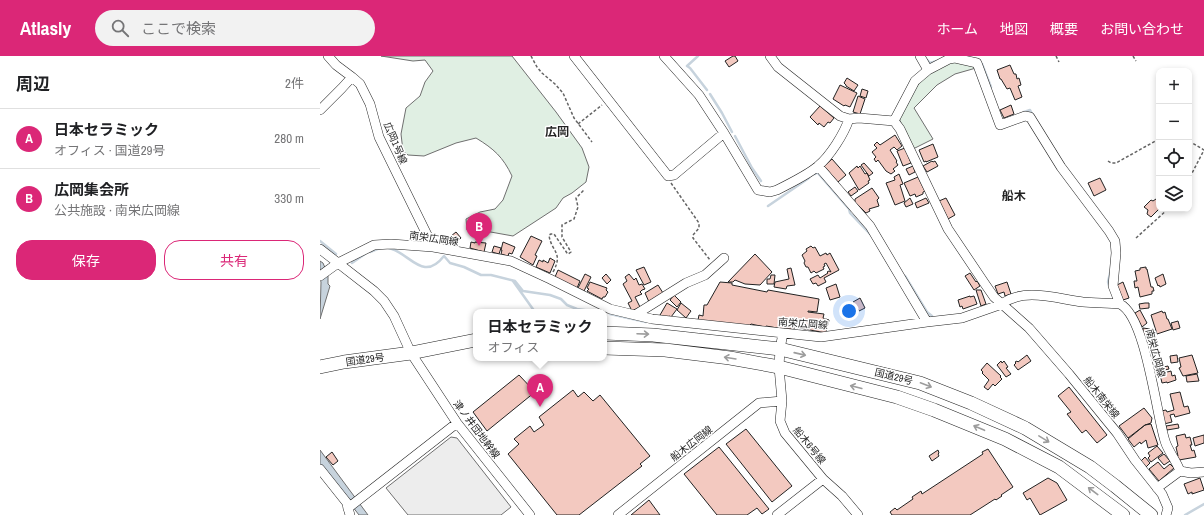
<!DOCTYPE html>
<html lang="ja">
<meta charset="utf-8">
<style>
body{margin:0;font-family:"Archivo Narrow","Noto Sans JP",sans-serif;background:#f2f2f2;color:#202124}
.controls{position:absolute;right:12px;top:12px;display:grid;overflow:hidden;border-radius:8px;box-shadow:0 2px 6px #0003}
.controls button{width:36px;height:36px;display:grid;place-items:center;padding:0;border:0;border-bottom:1px solid #e0e0e0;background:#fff;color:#202124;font:20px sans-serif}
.you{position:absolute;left:529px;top:255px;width:14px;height:14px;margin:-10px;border:3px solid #fff;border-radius:50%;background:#1a73e8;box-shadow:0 0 0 6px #1a73e833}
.badge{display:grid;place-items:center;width:26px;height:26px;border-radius:50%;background:#db2777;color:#fff;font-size:13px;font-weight:700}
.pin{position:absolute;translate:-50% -33px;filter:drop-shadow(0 1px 2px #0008)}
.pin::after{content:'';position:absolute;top:21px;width:14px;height:12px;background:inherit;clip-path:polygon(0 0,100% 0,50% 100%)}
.popup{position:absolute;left:153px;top:253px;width:134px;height:52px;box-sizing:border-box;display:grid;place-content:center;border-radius:8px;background:#fff;filter:drop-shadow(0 1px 3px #0005);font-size:13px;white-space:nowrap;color:#757577}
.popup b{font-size:15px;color:#202124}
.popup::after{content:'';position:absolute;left:50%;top:100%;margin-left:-8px;border:8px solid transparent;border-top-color:#fff}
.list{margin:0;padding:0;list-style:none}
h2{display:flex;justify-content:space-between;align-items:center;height:52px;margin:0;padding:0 16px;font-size:17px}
h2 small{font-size:13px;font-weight:400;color:#757577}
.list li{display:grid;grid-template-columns:26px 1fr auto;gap:12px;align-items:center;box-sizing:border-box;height:60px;padding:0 16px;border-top:1px solid #e0e0e0}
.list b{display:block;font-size:15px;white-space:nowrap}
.list p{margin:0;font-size:13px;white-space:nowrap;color:#757577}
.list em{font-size:13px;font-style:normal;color:#757577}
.actions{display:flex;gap:8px;padding:12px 16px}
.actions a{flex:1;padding:9px 0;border:1px solid #db2777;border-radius:16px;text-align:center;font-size:14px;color:#db2777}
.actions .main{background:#db2777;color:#fff}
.icon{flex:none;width:22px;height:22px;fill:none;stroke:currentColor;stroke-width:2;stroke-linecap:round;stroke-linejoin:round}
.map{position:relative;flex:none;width:884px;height:459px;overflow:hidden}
header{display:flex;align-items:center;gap:24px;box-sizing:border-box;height:56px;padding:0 20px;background:#db2777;color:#fff}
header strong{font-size:19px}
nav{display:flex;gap:22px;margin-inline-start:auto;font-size:14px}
.search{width:280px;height:36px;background:#f2f2f2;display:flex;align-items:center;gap:10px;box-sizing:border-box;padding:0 14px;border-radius:22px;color:#757577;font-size:15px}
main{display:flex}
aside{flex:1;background:#fff}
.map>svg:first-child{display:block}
.green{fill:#e0efe3;stroke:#6f6f6f}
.parking{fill:#ededed;stroke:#6f6f6f}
.water{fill:#c7d3dd;stroke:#6f6f6f}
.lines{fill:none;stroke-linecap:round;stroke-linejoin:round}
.stream{stroke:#c7d3dd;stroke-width:2.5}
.building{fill:#f3c9c0;stroke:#222}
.minor-casing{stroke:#222;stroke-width:10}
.highway-casing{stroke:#222;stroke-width:14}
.path{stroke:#646464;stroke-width:1.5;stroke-dasharray:3 2;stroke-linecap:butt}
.minor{stroke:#fff;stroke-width:9}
.highway{stroke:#fff;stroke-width:13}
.oneway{stroke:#9c9c9c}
.labels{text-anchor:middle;stroke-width:3;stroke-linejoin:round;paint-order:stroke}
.street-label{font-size:10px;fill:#222;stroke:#fff}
.quarter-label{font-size:12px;font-weight:bold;fill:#222;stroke:#fff}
</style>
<header>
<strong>Atlasly</strong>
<div class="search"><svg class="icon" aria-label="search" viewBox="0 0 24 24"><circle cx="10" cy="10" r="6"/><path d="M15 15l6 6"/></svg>ここで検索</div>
<nav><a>ホーム</a><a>地図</a><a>概要</a><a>お問い合わせ</a></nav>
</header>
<main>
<aside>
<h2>周辺<small>2件</small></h2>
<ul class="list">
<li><span class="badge">A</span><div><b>日本セラミック</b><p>オフィス · 国道29号</p></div><em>280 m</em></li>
<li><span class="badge">B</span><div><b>広岡集会所</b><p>公共施設 · 南栄広岡線</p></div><em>330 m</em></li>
</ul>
<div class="actions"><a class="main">保存</a><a>共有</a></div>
</aside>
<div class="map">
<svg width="884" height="459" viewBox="0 0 884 459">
<rect width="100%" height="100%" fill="#fff"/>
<path class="green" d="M61 0H192L236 56 262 92 269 111 266 126 252 137 243 142 236 152 193 180 165 175 147 174 146 163 160 156 175 153 183 144 192 120C183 101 174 93 156 82L136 87 104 100 88 99 83 95 81 78 86 52 100 40 105 26 113 15 105 4 93 5Z
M632 4 656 9V12L635 18 617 29 594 52 613 83 593 93 580 65 579 60 583 51 603 21Z"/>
<path class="parking" d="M131 381 137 382 191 451 181 459H88L66 432Z"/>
<path class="water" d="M0 205 3 207 8 219V228L10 230 0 263 1 226 0 223Z
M0 394 48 459H39L0 408Z"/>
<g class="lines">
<path class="stream" d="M378 0 367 10 370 12 387 34
M607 4 610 7 617 5
M662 8 671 31
M390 38 402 57 412 76
M704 56 710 54 712 58
M415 80 432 112 441 125
M495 118 497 116 529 153 530 157 550 178
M448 150 489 122
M0 185 16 198
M69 192C90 197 103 227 124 200L130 207 144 211 161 219H171L195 225 203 235 230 239 241 243 247 249 257 253 278 256
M50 196 60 192
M32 207 45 198
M585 220 607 256 612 260
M193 225 215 256
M789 230 788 226 790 217
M290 258 326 266
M865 459 884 448"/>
</g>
<path class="building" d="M413 0H415L418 5 409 11 405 5Z
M690 9 694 18H696L697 23 699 22 701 29 698 30 702 41 695 44 690 32 687 33 681 23H680L677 14Z
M527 22 538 29 534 35 526 30V29L524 27Z
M520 29 537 37 530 51 525 49 524 50 513 43Z
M542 33 548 35 546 42 540 40Z
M538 40 545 43 540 58 533 56Z
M691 49 694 58 684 62 680 54Z
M500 50 514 62 510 67 508 66 504 71 499 67 498 69 490 61Z
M575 79 582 90 577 94 574 91 570 94 577 105 576 106 578 109 573 113 575 115 571 118 566 115 558 104 556 106 554 103 556 101 552 96 557 92 554 89 557 86 560 89Z
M613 88 618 101 606 106V105L604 106 599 94Z
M585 92 591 107 583 110 577 95Z
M512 103 526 119 518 126 504 110Z
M612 105 613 106 615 105 618 110 607 116 603 110Z
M544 107 553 117 549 120 541 109Z
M537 110 538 112 540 110 545 118 547 117 550 124 548 125 549 127 539 134 529 117Z
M593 110 595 116 589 119 586 113Z
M579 118 583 128 580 129 585 145 575 149 566 127 575 124 574 121Z
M598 121 605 135 603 136V138L596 141 595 138 590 140 584 127Z
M780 122 786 134 774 140 768 127Z
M535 131 538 135 531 140 528 136Z
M552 132 559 142 557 144 559 150 549 153 550 155 546 157 535 146V143Z
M590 142 593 148 586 151 584 147Z
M606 142 609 147 597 152 595 147Z
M626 142 635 159 628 163 619 145Z
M836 143 838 146 839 145V153L831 161 827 158 828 154 824 151 831 144 833 145Z
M136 176 141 182 136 186 131 180Z
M211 180 222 185 215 199 217 200 213 209 200 201Z
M151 186 155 187V186L166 187 164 196 150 192Z
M183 186 195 191 192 198 189 197 188 200 181 198 182 194H181Z
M174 190 181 192 179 198 172 196Z
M491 190 493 192 495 191 500 200 506 197 507 199 510 197 519 214 504 222 506 226 498 230 496 227 493 228 490 223 498 219 500 222 508 217 507 216 509 215 511 216 506 207 504 208 505 210 503 211 504 213 496 217 494 215 491 217 488 211H486L484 207 485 205 482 199 487 195 486 193Z
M435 198 452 216 440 229 425 228 415 224 413 226H408Z
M230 202 235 205 230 217 216 211 219 204 223 206V204L228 207Z
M324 211 331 226 324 229 316 214Z
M826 211V213H827L831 231H833L834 235H832V238L820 241 818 231 815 232 814 225H817L815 215 820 214V212Z
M471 212 475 229 467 230 466 233 454 231 455 226 469 223 467 213Z
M238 214 260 225 257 232 235 221Z
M650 217 656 226 657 225 660 230 654 234 645 220Z
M265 218 271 221 264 235 258 232Z
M286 218 291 224 287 228 282 222Z
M309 218 314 224 316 222 319 229 322 228 325 233 322 234 320 236 322 238 315 241 320 251 312 255 308 247 312 245 303 228 307 225 305 221Z
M843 218 846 228 840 231 839 229 838 230 835 222Z
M451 219H455L454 228H447V223H450Z
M270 226 287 232 286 234 288 236 285 241H283L282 243 267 235 269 233 267 232Z
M400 226 412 227V229L447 236 448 234 499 243 497 256 488 255V256L504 258 503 262 509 264 506 277 474 271V273H463L446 270 445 271 431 268 429 270 378 264 379 259 383 260 384 249H387Z
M687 226 691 238 685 240 684 236 678 238 675 230Z
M803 226 809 242 803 244 797 229Z
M516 228 520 241 510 244 506 232Z
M338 229 343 237 329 246 325 237Z
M656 234H661L666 248 661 250Z
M354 239 361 246 357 251 350 244Z
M650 240V241L654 240 657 248 643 253 642 250 640 251 638 244Z
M540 242 545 252 539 255 533 246Z
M347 247 357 253 351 261 349 260 348 262 340 259Z
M361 247 371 255 366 262 357 254Z
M825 247H829V252L820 253 819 248Z
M820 254 827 267 822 271 815 257Z
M842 255 843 257 845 256 847 263H848L852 273 837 278 831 259Z
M858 265 860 272 853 274 851 267Z
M823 272 830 273V280H823Z
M707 299 711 305 698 314 694 309 696 307 695 306 697 305 698 306Z
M857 299 858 306 851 307 850 300Z
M872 299 878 317 863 320 859 312 861 311 859 302Z
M681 305 682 307 684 305 688 311 686 312 691 318 686 321 677 309Z
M667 307 681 320 680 321 682 323 675 330 673 328 668 334 664 331 669 324 662 317 663 316 661 314Z
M848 310 849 313 836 316 835 313Z
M851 315 852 320 855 319 856 324 847 327V326L842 327 840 318Z
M877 318 879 325 867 326 866 320Z
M199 319 215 336 167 375 153 356Z
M749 331 787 379 777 387 766 374 762 377 747 358 751 356 738 340Z
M253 334 258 341 264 336 273 345 280 339 330 400 320 408 322 410 259 459H237L188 398 199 388 194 383 210 370 214 376 224 369 219 361Z
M860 336 864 351 868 350 870 357 855 361 854 358 850 359 852 366 844 368 841 355 846 354 847 356 854 354 850 338Z
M824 352 832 362 831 367 825 369 808 382 799 370Z
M831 368 838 389 828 392 826 384 821 388 820 386 814 391 808 383 825 369Z
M858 368 859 372 847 374 846 370Z
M426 373 472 430 452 446 406 388Z
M865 378 866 382 870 381 872 389H870L872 395 874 394 876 401 859 404 857 400H858L856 391 858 390 856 380Z
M884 379V387L875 390 873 382Z
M837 390 843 397 831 406 828 402 830 400 828 397Z
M399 391 449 453 442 458 437 452 427 459H397L364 418Z
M668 393 693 431 681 439 682 440 676 444 675 443 650 459H572L570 456 575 452 577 454 593 443 592 441 601 435 602 438 663 398 662 396Z
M618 394 619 397 618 398 619 400 612 405 609 400Z
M12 396 18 405 13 409 6 401Z
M844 398 850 405 844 409 838 402Z
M825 401 830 407 826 411 821 405Z
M838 406 844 413 850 408 854 412 839 425 829 413Z
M728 422 737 427 747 444 720 459 710 442 707 444 703 437Z
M880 422 884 434 872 438V436L868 438 864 428Z
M329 444 340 459H311Z"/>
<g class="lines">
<g class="minor-casing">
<path id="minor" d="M8 0 16 9 32 21 40 28 50 48 59 81 113 191
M254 0 348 120 354 119 404 77
M344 0 379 39 404 77 438 134 450 136 457 134C469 128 489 118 498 110 510 100 524 78 529 63
M450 0 458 11 520 60 529 63 539 62 574 65
M600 0 608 14
M0 54 22 32 32 21
M574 65 580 73 628 173 665 228 674 241 709 272 749 318 797 377 815 404 842 438 848 452 846 459
M574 65 595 25 608 14 629 3 635 2 657 7 680 69 705 60 710 61 741 111 789 175 795 185 796 197 793 230 800 248
M498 110 550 170 607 266
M0 193 54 235 64 245 74 260 91 297 137 367 210 459
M0 220 18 207 54 189 71 188 113 191 191 205 230 223 290 253 332 263 501 281 607 266 642 262 682 248C703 231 738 243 763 246 775 247 788 247 800 248 826 261 836 357 845 385 848 395 856 404 860 415L871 417 884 416
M315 259 366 227 385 219 404 202
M463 277 460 293 459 311 462 345 460 365 465 377 503 423
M0 413 27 447 28 453
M837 432 860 415
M30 459 28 452 137 367
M298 459 439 347 462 345
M457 459 503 423 522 440 538 459"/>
</g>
<g class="highway-casing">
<path id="highway" d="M284 277 333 279 460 293 600 327 651 347 705 372 770 411 795 430 831 459
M284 292 345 294 410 302 459 311 577 341 614 354 685 383 739 411 803 459
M0 311 24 306 91 297 156 284"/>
</g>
<path class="path" d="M211 0 217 11 222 17 235 28 243 37 254 62 272 86
M736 0 739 6
M813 0 816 5
M258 68 282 49
M869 85 884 94 869 123
M788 105 791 107H796L839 83
M351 127 379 167V172L373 179V182L390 204
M816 182 848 153
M233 216C244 196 231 196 229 179L231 178H234L247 197 248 198 251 196 242 181V169L254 163 258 151 256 142 264 134"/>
<use href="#minor" class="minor"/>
<use href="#highway" class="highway"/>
</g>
<defs><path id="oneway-shaft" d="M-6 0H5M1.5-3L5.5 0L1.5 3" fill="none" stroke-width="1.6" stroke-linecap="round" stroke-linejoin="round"/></defs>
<g class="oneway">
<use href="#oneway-shaft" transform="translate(323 278) rotate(2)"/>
<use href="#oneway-shaft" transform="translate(480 298) rotate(13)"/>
<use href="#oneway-shaft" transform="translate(410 302) rotate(-171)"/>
<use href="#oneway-shaft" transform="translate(606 329) rotate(21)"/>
<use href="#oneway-shaft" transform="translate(536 331) rotate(-166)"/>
<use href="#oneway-shaft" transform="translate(659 372) rotate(-157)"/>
<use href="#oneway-shaft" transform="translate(724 383) rotate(31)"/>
<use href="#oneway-shaft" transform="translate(773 435) rotate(-143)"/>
</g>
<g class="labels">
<g class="street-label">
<text transform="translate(76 87) rotate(67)" y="4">広岡1号線</text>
<text transform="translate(114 182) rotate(8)" y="4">南栄広岡線</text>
<text transform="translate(483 267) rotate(4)" y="4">南栄広岡線</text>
<text transform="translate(836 297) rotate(75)" y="4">南栄広岡線</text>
<text transform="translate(45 303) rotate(-8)" y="4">国道29号</text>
<text transform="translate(574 320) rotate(14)" y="4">国道29号</text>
<text transform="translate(782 341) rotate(51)" y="4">船木南栄線</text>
<text transform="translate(157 373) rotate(53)" y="4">津ノ井団地幹線</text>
<text transform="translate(371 387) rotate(-38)" y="4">船木広岡線</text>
<text transform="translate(490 389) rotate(51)" y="4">船木6号線</text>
</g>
<g class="quarter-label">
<text x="237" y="80">広岡</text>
<text x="694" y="144">船木</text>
</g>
</g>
</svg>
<div class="controls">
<button>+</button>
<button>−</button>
<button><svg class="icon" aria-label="locate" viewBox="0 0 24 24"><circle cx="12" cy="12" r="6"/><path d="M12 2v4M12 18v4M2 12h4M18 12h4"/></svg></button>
<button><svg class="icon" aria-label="layers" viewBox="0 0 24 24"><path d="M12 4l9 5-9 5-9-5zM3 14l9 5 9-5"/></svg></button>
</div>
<div class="you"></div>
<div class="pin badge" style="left:220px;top:351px">A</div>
<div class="popup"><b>日本セラミック</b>オフィス</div>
<div class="pin badge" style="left:159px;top:190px">B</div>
</div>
</main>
